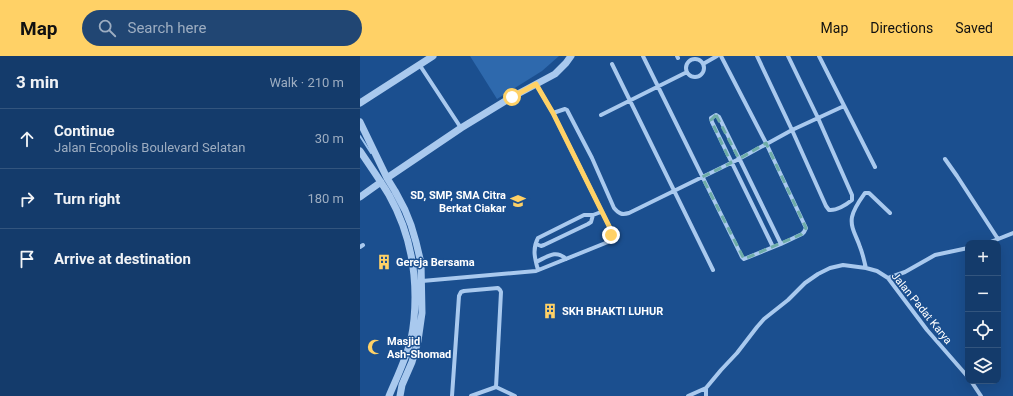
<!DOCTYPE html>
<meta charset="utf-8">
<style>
body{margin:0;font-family:Roboto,sans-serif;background:#214673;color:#f1f3f6}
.controls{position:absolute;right:12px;bottom:12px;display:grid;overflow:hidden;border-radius:8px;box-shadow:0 4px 16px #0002}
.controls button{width:36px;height:36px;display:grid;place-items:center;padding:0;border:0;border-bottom:1px solid #33557e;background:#143b6b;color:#f1f3f6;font:20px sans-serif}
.stop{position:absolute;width:12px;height:12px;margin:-9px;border:3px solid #ffd166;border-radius:50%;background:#fff}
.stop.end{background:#ffd166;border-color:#fff;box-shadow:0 1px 4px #0008}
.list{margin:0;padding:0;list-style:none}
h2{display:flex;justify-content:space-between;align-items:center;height:52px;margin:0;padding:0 16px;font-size:17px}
h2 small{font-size:13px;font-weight:400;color:#9dadc1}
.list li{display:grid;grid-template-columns:26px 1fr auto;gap:12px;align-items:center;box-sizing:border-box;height:60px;padding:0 16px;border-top:1px solid #33557e}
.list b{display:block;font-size:15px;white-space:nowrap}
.list p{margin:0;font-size:13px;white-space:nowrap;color:#9dadc1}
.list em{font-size:13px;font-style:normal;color:#9dadc1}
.icon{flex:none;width:22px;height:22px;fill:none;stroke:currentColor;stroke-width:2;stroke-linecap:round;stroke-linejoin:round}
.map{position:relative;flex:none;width:653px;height:340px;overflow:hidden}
header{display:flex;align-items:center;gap:24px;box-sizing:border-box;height:56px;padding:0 20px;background:#ffd166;color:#111}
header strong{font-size:19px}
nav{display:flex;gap:22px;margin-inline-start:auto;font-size:14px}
.search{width:280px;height:36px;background:#214673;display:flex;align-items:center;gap:10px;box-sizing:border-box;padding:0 14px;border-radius:22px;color:#9dadc1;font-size:15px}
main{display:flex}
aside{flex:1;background:#143b6b}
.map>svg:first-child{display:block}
.green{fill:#2e69ad}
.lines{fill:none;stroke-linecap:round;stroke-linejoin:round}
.stream{stroke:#9cc4f0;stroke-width:2}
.minor{stroke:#a9c9ee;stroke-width:4}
.tertiary{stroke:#a9c9ee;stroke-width:7}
.route{stroke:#ffd166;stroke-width:5}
.marked{fill:none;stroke:#6fada8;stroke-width:3;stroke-dasharray:8 5;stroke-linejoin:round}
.labels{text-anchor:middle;stroke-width:3;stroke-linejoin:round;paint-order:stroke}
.poi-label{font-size:11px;font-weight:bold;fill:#fff;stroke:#1b4f8f;text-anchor:start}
.street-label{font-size:11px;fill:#fff;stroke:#1b4f8f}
</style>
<header>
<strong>Map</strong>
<div class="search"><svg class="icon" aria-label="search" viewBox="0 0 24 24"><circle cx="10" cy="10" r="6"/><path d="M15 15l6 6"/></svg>Search here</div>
<nav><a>Map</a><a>Directions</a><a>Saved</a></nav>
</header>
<main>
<aside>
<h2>3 min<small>Walk · 210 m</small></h2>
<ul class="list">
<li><svg class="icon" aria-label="ahead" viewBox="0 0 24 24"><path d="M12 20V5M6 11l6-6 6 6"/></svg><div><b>Continue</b><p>Jalan Ecopolis Boulevard Selatan</p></div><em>30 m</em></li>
<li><svg class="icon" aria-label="right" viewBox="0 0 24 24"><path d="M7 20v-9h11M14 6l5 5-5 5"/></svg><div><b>Turn right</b></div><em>180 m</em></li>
<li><svg class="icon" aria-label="arrive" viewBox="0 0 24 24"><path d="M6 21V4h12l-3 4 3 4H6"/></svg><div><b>Arrive at destination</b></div></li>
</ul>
</aside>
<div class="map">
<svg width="653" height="340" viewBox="0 0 653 340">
<rect width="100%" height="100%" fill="#1b4f8f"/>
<path class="green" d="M110 0H199L182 15 137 43Z"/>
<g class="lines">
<path class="stream" d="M0 80 11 97"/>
<path class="minor" d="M283 0 382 201 384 203 421 188 442 178 444 176 446 172 406 87 361 0
M317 0 318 2
M397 0 432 74 466 150 469 154C476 155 486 149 492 144V139L458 62 428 0
M459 0 515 111
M326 12a9 9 0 1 1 18 0a9 9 0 1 1-18 0Z
M59 8 101 72
M252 8 353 214
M343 8 357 0
M193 57 205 53 207 54 232 102 254 152C259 158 262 159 269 157L379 103 432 74 484 50
M241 59 327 16
M585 103 597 120 638 183
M628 187 653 177
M176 188 181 190 184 189 228 168 231 166 233 159
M0 191 3 189
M413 191 352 66 351 62 356 59 359 61 421 188
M176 206C187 201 196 193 206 203
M506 212C504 205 503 198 500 191 497 181 490 172 492 161 494 152 500 144 505 137H509L530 157
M178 214C175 203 172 193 178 182L224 159H233L241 156
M528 222 545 216 568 203 575 199 608 192
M62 225 176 215 248 186C251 181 252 177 250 172L193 57 176 28
M611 325 621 340
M92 340 99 240 101 236 104 235 138 232 140 234 141 236 136 331
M111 340 136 331 155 340
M328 340 346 332 361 314 377 297 397 271 404 263 428 244 445 227 458 218 470 212 483 209 506 212 517 215 528 222 567 274 608 321
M346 340V332"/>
<path class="tertiary" d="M0 47 73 0
M0 66 27 122 35 135 45 154 51 169 56 186 61 207 62 257 58 285 52 306 42 329 40 340
M0 95C10 110 20 124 29 139 47 171 55 203 55 241 55 255 54 269 51 283 46 303 37 321 29 340
M27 122 101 72 152 41 167 33 195 18 206 7 211 0
M0 141 21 126"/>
</g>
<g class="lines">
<path class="route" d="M152 41 167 33 176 28 193 57 250 172 251 179"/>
</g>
<path class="marked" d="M356 59 379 103 406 87 446 172 442 178 384 203 342 121 371 107 351 64Z"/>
<defs>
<g id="school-bare" transform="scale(1.2)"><path d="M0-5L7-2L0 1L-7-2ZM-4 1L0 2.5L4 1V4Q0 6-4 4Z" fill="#ffd166" stroke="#1b4f8f" stroke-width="2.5" paint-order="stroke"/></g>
<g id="building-bare" transform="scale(1.2)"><path d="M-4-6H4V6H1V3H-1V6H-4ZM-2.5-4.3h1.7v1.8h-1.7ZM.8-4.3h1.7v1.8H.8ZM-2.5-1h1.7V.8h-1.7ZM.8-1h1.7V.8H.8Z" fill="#ffd166" stroke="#1b4f8f" stroke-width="2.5" paint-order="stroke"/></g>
<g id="mosque-bare" transform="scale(1.2)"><path d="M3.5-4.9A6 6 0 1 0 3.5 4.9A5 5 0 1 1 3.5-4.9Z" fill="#ffd166" stroke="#1b4f8f" stroke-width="2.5" paint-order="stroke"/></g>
</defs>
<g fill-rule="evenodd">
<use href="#school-bare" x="158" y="145"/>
<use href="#building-bare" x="24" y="206"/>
<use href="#building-bare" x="190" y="255"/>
<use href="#mosque-bare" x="15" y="291"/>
</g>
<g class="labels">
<g class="poi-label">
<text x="146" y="143" text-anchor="end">SD, SMP, SMA Citra<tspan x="146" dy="13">Berkat Ciakar</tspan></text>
<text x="36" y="210">Gereja Bersama</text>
<text x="202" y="259">SKH BHAKTI LUHUR</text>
<text x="27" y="289">Masjid<tspan x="27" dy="13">Ash-Shomad</tspan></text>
</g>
<g class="street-label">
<text transform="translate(562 252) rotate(51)" y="4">Jalan Padat Karya</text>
</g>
</g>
</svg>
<div class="controls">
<button>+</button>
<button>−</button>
<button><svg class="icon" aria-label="locate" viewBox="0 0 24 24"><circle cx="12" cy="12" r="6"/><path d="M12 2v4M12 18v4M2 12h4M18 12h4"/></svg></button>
<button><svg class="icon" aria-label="layers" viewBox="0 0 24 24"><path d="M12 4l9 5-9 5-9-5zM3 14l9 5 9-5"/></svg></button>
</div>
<div class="stop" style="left:152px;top:41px"></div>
<div class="stop end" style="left:251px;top:179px"></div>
</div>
</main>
